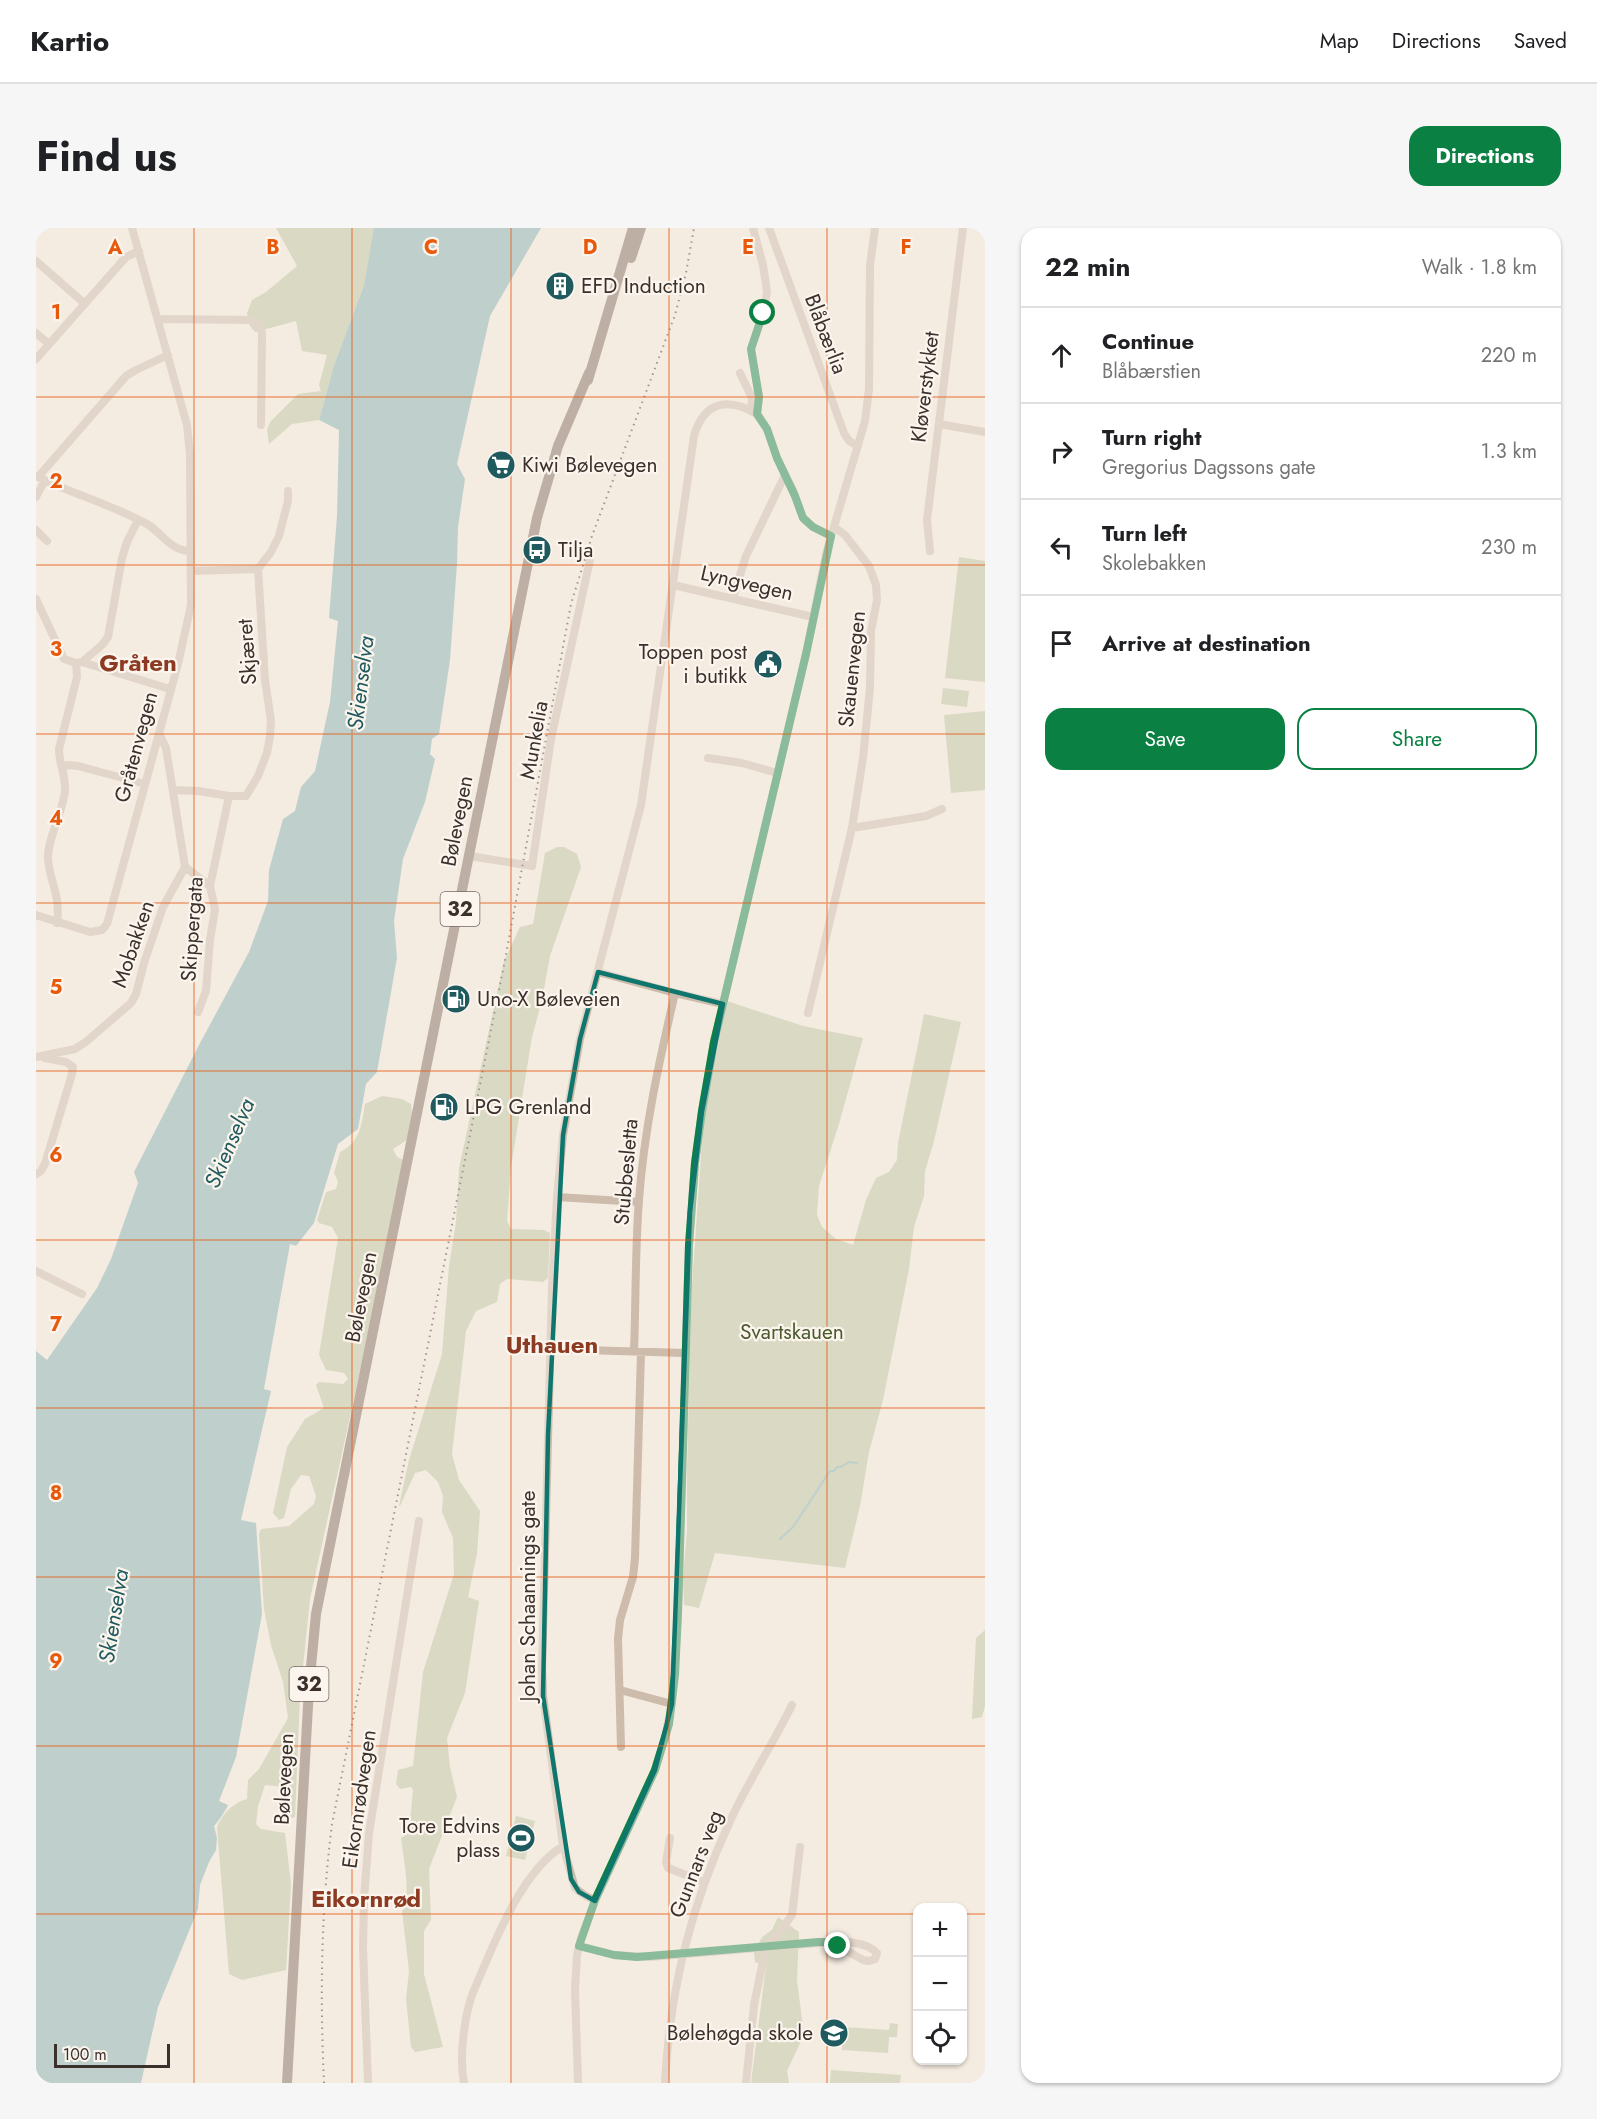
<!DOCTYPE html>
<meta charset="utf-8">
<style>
body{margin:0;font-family:Jost,sans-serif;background:#f6f6f6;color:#202124}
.controls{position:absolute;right:18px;bottom:18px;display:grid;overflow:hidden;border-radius:12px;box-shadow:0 2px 4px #0004}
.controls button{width:54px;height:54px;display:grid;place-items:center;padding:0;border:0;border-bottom:2px solid #e0e0e0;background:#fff;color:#202124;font:30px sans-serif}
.scale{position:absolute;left:18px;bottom:15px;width:116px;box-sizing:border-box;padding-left:6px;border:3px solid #3b302b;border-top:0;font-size:16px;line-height:21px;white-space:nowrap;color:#3b302b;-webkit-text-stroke:4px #fbf5ee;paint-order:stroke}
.stop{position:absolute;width:18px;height:18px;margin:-14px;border:4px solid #0b8043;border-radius:50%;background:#fff}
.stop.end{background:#0b8043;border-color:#fff;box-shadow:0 2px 6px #0008}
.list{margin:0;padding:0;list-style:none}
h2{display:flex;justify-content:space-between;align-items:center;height:78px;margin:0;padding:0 24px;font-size:26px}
h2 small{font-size:20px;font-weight:400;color:#757577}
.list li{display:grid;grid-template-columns:39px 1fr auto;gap:18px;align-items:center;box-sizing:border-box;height:96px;padding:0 24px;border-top:2px solid #e0e0e0}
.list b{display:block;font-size:22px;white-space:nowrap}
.list p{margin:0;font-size:20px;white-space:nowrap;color:#757577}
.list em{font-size:20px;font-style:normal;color:#757577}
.actions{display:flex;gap:12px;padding:18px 24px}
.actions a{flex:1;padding:14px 0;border:2px solid #0b8043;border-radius:18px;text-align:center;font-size:21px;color:#0b8043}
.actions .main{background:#0b8043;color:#fff}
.icon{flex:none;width:33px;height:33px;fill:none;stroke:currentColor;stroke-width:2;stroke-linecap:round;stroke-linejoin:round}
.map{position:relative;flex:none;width:949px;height:1855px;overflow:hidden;border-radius:18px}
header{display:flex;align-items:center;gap:36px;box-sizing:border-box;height:84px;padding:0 30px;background:#fff;border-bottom:2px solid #e0e0e0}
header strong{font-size:28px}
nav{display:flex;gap:33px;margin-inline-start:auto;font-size:21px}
.intro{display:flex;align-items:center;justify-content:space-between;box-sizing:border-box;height:144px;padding:0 36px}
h1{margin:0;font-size:42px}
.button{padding:15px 27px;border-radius:18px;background:#0b8043;color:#fff;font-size:21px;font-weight:700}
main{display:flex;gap:36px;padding:0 36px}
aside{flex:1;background:#fff;border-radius:18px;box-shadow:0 2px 4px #0004}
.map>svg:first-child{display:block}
.green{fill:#b8c4a0}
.water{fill:#7fb0b2}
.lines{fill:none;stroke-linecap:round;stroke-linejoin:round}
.stream{stroke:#7fb0b2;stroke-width:2}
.minor{stroke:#cdbbac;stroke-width:8}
.major{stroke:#7d675c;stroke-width:10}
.rail{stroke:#3b302b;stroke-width:2;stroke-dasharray:1.5 4.5;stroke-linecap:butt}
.route{stroke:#0b8043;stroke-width:8}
.marked{fill:none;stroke:#0f766e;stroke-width:4.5;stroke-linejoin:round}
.grid{fill:none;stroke:#e8590c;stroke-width:1.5;stroke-opacity:0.55}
.labels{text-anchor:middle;stroke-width:4.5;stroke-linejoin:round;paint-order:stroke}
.shield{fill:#fbf5ee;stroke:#756b66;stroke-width:1.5}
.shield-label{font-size:20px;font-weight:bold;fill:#3b302b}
.poi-label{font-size:21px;fill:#3b302b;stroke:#fbf5ee;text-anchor:start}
.street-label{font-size:21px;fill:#3b302b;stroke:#fbf5ee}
.park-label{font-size:21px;fill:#4a5a2e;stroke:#fbf5ee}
.water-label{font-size:22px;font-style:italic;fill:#1f5a5e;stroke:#fbf5ee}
.quarter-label{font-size:24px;font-weight:bold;fill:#8c3b22;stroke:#fbf5ee}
.grid-label{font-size:20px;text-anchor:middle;font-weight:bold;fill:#e8590c;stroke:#fbf5ee;stroke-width:4.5;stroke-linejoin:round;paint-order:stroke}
</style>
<header>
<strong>Kartio</strong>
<nav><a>Map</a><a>Directions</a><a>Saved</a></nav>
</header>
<div class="intro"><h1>Find us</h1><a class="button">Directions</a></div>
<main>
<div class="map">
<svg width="949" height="1855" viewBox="0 0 949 1855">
<rect width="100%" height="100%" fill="#f4ebe1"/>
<path class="green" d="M240 0H338V4L328 57 298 137 283 192 256 196 233 216 231 202 234 194 262 166 285 163 283 157 291 127 266 123 260 93 219 104 214 98 211 85 216 72 230 64 261 38Z
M923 329 949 333V454L909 450Z
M907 460 933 463 931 479 905 476Z
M949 483V562L915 565 908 487Z
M521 619H528L541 626 545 639 514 728 506 772 496 809 475 939 471 993 475 1001 508 1002 514 1005 512 1050 507 1054 471 1051 464 1056 461 1074 440 1083 430 1103 416 1226 423 1252 444 1283 441 1326 432 1369 443 1373 429 1465 411 1510 414 1539 421 1569 393 1641 395 1692 388 1703V1746L407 1819 379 1824 375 1819 370 1771 373 1743 366 1683C376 1671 367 1627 365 1610L373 1604 377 1562 375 1559 364 1561 360 1556 362 1542 377 1538 387 1444 418 1346 417 1310 406 1284 407 1268 402 1254 390 1242 379 1245 364 1278H363L373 1232 406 1126 413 1038 420 994 423 940 468 733 484 699 497 696 509 625Z
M691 773 767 798 827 810 803 896 783 958 781 987 786 999 800 1011 817 1017 830 972 840 950 853 944 861 932 862 915 888 786 925 794 898 913 889 943 888 968 878 999 873 1041 847 1172 833 1224 824 1278 809 1340 679 1325 663 1380 648 1377 647 1350 651 1303V1245L655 1073 668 884Z
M346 868 366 871 375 876 376 885 371 912 357 921 361 929 368 932 346 1043 274 1371 264 1468 259 1589 254 1590 250 1559 229 1557 222 1578 220 1596 225 1601 249 1605 255 1656 250 1742 206 1752 193 1746 181 1599C187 1585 197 1575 211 1571L212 1552 223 1541 252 1490 247 1454 235 1417 228 1381 223 1306 225 1301 253 1298 278 1276 280 1268 273 1248 265 1247 255 1261 248 1290 243 1292 237 1285 251 1219 269 1191 288 1180 280 1157 283 1154 307 1156 312 1151 308 1145 290 1142 283 1127 302 1010 296 999 283 995 281 992 290 964 300 961 302 954 298 945 304 924C324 915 326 895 329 876Z
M949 1402V1478L946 1489 936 1491 940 1410Z
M480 1588 499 1593 489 1632 470 1628Z
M742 1689 763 1704 761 1752 768 1807 751 1843 753 1855H715L730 1738 719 1734 718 1725 726 1709 736 1702Z
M854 1795 862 1796 861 1809H853L852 1825 806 1822 807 1799 853 1802Z
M795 1842 865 1847 864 1855H794Z"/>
<path class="water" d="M338 0H505L454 88 421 236 429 251 422 299 421 336 414 432 403 506 396 511 394 526 399 531 389 574 367 631 358 693 361 730 341 844 330 856 322 901 302 916 278 995 260 1018 254 1016 228 1161 235 1163 205 1292 220 1295 226 1386 200 1529 183 1573 192 1577C190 1582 182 1594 178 1598L181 1610 180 1622 173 1634 164 1657 162 1681 122 1779 105 1855H0V1123L11 1132 61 1060 75 1031 102 955 98 944 163 817 213 724 232 673 233 642 247 591 259 583 265 559 279 543 294 474 302 393 293 390 301 288 303 202 283 192 298 137 328 57Z"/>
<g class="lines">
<path class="stream" d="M744 1311 757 1299 794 1243H798L801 1239H805L813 1234 821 1235"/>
<path class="minor" d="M717 0 727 37 731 64 727 85 715 121 723 169 721 186 731 201 741 230 757 262 767 290 777 299 795 308
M733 0 808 205 813 213 822 218
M0 33 48 75
M123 91 215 92 223 96 226 105 225 197
M0 105 13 116
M0 131 90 29 103 23
M704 145 716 170 715 182
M903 196 949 204
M0 248C36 266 75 276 111 296 126 305 134 322 153 323
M2 249 90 148 100 142 132 127
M0 269 9 252
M0 302 11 313
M894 323 891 292 927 0
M155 343 222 341
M637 357 777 389
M697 370 710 328 749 247
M0 371 28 431 40 435 46 434 134 461
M46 434 66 417 72 409 86 330 91 314 102 292
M123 505 130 520 149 639 174 658
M672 530 706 535 741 545
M27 540 32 537 42 538 109 556
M137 562 162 563 193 568H210L222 548 231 525 234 508 235 493 229 452 222 341 235 324 243 308 252 273V263
M816 600 890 588 906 581
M434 628 496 638 515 511 554 332
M0 687 54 704 66 702 71 696 142 436 155 377 154 226 151 197 96 0
M21 695C25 668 14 655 12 631 11 612 27 583 29 563 30 548 23 536 23 521L41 449 40 435
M562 744 639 765 687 776
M162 784 170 763 174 712 179 681 174 658 193 568
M772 785 816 600 827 530 834 460 835 403 841 372 840 357 833 338 809 307 798 299
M0 829 39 821 51 813 95 775 100 766 108 735 127 679 149 639
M0 946 5 943 9 936 36 846 37 839 30 834 9 830
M521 969 603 974
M0 1043 46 1066
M514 1121 649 1125
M598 1123C600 1073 599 1022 603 972 608 902 623 834 639 765
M584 1462 636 1476
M585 1519 582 1411 584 1392 597 1349 599 1330 605 1124
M634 1610 630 1634 632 1640 668 1654
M559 1673 548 1667 539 1660 527 1618 507 1468 506 1440 516 1059 521 969 527 907 544 811 605 577 658 208C668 173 692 169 721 186
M543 1718 578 1727 614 1729 795 1714 827 1732 833 1733 839 1731 841 1725C831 1714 809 1713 795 1714
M332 1855 327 1721 328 1671 333 1605 383 1293
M428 1855C423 1830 428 1791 436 1767 456 1721 483 1645 527 1618
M542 1855 539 1762 541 1727 545 1710 559 1673 619 1542 629 1510 636 1476 642 1385 653 1017 659 935 666 883 678 814 770 426 790 326 829 193 833 161 834 37 839 0
M629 1855C634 1760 655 1677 695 1591 713 1552 737 1516 756 1477
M710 1855 718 1777 730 1718 739 1710 756 1687 764 1619"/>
<path class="major" d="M595 30 605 0
M552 152 597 0
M251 1855 273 1460 280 1386 501 290 522 218 553 145"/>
<path class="rail" d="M288 1855C284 1769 285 1682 296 1596L469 732 535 376 556 308 639 87 650 45 658 0"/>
</g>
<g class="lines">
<path class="route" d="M727 85 715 121 723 169 721 186 731 201 741 230 759 268 767 290 777 299 795 308 770 426 678 814 666 883 659 935 653 1017 642 1385 639 1447 633 1496 619 1542 559 1672 543 1718 578 1727 601 1729 782 1714H795L802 1718"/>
</g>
<path d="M0 0H949V1855H0ZM562 744 687 776 666 883 654 984 636 1476 619 1542 559 1673 543 1664 535 1651 507 1468 512 1207 527 907 544 811Z" fill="#f4ebe1" fill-opacity=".55" fill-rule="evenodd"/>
<path class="marked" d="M562 744 687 776 666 883 654 984 636 1476 619 1542 559 1673 543 1664 535 1651 507 1468 512 1207 527 907 544 811Z"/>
<path class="grid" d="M158 0V1855M316 0V1855M475 0V1855M633 0V1855M791 0V1855M0 169H949M0 337H949M0 506H949M0 675H949M0 843H949M0 1012H949M0 1180H949M0 1349H949M0 1518H949M0 1686H882M927 1686H949"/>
<defs>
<g id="building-disc" transform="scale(1.5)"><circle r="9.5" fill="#1f5a5e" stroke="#fbf5ee"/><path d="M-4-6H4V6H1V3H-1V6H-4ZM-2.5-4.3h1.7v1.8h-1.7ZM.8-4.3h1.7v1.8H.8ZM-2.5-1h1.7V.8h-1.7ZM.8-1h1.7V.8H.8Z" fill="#fff"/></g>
<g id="supermarket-disc" transform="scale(1.5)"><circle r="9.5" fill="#1f5a5e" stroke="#fbf5ee"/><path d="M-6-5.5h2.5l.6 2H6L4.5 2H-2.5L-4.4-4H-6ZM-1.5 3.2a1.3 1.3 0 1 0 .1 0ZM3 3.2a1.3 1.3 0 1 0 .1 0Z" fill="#fff"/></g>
<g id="bus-disc" transform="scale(1.5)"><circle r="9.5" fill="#1f5a5e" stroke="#fbf5ee"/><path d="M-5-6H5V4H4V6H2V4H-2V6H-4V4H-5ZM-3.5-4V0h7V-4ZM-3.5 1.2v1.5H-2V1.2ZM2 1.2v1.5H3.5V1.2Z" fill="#fff"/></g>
<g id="civic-disc" transform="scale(1.5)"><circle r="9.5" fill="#1f5a5e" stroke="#fbf5ee"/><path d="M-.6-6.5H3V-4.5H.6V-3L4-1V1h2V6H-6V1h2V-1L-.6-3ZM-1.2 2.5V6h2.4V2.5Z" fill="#fff"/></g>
<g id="fuel-disc" transform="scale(1.5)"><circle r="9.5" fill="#1f5a5e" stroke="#fbf5ee"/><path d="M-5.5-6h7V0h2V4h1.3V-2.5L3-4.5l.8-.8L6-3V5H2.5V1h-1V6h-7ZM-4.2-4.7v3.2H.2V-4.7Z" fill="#fff"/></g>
<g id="stadium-disc" transform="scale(1.5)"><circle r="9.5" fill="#1f5a5e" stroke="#fbf5ee"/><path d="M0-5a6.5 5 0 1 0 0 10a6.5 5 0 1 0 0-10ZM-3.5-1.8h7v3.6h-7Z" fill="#fff"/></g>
<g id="school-disc" transform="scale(1.5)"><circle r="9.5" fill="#1f5a5e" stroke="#fbf5ee"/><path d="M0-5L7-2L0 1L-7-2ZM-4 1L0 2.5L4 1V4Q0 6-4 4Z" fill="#fff"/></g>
</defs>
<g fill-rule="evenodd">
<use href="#building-disc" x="524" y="58"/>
<use href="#supermarket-disc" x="465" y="237"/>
<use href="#bus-disc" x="501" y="322"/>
<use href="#civic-disc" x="732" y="436"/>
<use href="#fuel-disc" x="420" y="771"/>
<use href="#fuel-disc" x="408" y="879"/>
<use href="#stadium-disc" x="485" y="1610"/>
<use href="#school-disc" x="798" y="1805"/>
</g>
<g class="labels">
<g class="shield">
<rect x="404.5" y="664" width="39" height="34" rx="4.5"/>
<rect x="253.5" y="1439" width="39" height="34" rx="4.5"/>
</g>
<g class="shield-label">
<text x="424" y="688">32</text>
<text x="273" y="1463">32</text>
</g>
<g class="poi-label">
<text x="545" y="65">EFD Induction</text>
<text x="486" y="244">Kiwi Bølevegen</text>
<text x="522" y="329">Tilja</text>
<text x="711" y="431" text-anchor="end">Toppen post<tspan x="711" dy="24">i butikk</tspan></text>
<text x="441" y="778">Uno-X Bøleveien</text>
<text x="429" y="886">LPG Grenland</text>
<text x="464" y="1605" text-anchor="end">Tore Edvins<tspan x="464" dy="24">plass</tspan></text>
<text x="777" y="1812" text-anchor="end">Bølehøgda skole</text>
</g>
<g class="street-label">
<text transform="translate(790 106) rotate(69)" y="7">Blåbærlia</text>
<text transform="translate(889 159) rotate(-83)" y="7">Kløverstykket</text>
<text transform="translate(711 355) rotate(13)" y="7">Lyngvegen</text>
<text transform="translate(211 424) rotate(-94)" y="7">Skjæret</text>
<text transform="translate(816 441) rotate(-84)" y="7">Skauenvegen</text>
<text transform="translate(498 512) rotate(-80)" y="7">Munkelia</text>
<text transform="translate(100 519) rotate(-75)" y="7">Gråtenvegen</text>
<text transform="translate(421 593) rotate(-79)" y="7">Bølevegen</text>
<text transform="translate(156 701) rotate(-86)" y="7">Skippergata</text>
<text transform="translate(97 716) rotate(-71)" y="7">Mobakken</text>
<text transform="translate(590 944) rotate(-85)" y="7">Stubbesletta</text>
<text transform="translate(325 1069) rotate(-79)" y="7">Bølevegen</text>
<text transform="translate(492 1368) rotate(-90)" y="7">Johan Schaannings gate</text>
<text transform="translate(248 1551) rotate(-87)" y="7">Bølevegen</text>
<text transform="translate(323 1571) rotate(-82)" y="7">Eikornrødvegen</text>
<text transform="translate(660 1636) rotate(-69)" y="7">Gunnars veg</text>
</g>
<g class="park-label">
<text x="756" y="1111">Svartskauen</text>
</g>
<g class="water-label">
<text transform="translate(324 455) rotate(-83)" y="8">Skienselva</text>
<text transform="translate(193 915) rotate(-67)" y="8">Skienselva</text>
<text transform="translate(77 1388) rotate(-81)" y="8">Skienselva</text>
</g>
<g class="quarter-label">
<text x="102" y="443">Gråten</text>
<text x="516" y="1125">Uthauen</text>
<text x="330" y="1679">Eikornrød</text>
</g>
</g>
<g class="grid-label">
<text x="79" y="26">A</text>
<text x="237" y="26">B</text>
<text x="395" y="26">C</text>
<text x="554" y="26">D</text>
<text x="712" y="26">E</text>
<text x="870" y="26">F</text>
<text x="20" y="91">1</text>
<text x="20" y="260">2</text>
<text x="20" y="428">3</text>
<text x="20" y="597">4</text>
<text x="20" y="766">5</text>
<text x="20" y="934">6</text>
<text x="20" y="1103">7</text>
<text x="20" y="1272">8</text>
<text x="20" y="1440">9</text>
</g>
</svg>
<div class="controls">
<button>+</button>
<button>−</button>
<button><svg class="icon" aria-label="locate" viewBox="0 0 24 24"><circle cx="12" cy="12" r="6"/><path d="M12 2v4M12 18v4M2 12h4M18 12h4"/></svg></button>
</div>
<div class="scale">100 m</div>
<div class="stop" style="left:727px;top:85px"></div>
<div class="stop end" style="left:802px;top:1718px"></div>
</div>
<aside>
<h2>22 min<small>Walk · 1.8 km</small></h2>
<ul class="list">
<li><svg class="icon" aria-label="ahead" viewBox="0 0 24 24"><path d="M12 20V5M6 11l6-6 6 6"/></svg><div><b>Continue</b><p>Blåbærstien</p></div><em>220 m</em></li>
<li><svg class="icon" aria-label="right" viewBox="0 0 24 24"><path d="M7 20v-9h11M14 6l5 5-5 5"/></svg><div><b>Turn right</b><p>Gregorius Dagssons gate</p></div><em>1.3 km</em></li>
<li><svg class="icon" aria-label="left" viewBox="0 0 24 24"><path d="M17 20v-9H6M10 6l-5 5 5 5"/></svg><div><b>Turn left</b><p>Skolebakken</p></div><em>230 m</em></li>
<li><svg class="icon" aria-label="arrive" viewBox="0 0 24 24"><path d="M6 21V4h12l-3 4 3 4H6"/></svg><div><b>Arrive at destination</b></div></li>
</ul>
<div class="actions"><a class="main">Save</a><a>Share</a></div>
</aside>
</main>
